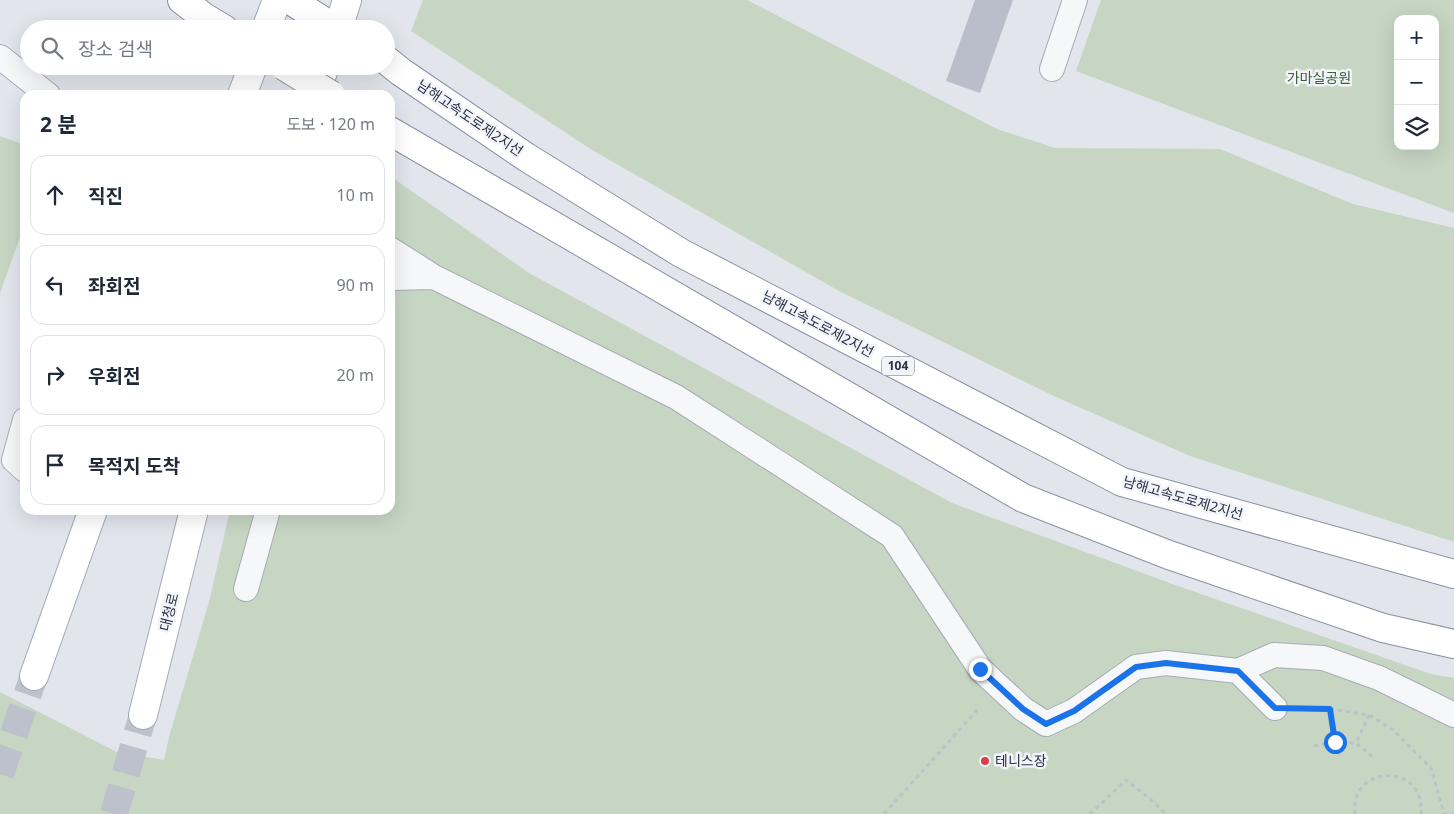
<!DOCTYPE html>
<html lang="ko">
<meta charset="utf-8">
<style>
body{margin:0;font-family:"Noto Sans","Noto Sans KR",sans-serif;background:#f6f6f7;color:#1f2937}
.controls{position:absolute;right:15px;top:15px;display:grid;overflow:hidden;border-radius:10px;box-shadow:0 5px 20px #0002}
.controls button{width:45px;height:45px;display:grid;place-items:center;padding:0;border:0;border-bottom:1px solid #e0e1e3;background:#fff;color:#1f2937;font:25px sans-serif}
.stop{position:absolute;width:15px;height:15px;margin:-11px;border:4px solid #1a73e8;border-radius:50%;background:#fff}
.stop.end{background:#1a73e8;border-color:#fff;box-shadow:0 1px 5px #0008}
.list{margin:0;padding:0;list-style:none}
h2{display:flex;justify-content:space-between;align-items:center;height:65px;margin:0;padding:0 20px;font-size:21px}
h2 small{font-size:16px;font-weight:400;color:#747a83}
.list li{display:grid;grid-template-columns:32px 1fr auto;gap:15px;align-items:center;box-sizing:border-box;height:80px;margin:0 10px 10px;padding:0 10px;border:1px solid #e0e1e3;border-radius:15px}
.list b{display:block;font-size:19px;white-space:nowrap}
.list em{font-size:16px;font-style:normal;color:#747a83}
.icon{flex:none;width:28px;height:28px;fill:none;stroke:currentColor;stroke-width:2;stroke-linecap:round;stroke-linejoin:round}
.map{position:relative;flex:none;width:1454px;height:814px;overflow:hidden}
.search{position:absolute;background:#fff;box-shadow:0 5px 20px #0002;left:20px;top:20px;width:375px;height:55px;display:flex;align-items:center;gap:12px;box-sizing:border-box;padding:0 18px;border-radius:28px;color:#747a83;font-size:19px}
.panel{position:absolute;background:#fff;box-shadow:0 5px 20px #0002;left:20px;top:90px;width:375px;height:425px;border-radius:15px}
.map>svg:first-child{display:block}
.green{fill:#c6d6c3;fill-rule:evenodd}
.building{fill:#b9beca}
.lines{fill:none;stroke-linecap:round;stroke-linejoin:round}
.major-tunnel{stroke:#bdc1cb;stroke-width:28;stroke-dasharray:28 14;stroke-linecap:butt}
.minor-casing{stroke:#a7abb7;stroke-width:26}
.major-casing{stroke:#a1a8b8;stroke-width:30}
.highway-casing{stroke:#8991a3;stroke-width:30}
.path{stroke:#bdc0c7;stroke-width:3;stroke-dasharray:4 4;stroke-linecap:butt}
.minor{stroke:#f6f7f9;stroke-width:24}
.major{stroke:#fff;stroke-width:28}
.highway{stroke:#fff;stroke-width:28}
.highway-bridge-casing{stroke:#8991a3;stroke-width:30;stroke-linecap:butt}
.highway-bridge{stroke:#fff;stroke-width:28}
.route{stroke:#1a73e8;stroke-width:6}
.poi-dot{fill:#d84049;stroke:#f2f4f9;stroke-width:2}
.labels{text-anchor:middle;stroke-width:5;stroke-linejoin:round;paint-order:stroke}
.shield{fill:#f2f4f9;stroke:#656c7b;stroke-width:1}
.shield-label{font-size:12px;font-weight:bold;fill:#293145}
.park-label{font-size:14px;fill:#396235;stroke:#f2f4f9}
.street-label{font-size:14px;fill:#293145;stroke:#f2f4f9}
.poi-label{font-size:14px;fill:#293145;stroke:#f2f4f9;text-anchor:start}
</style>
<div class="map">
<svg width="1454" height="814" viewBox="0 0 1454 814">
<rect width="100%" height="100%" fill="#e2e5ec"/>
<path class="green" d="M423 0H747L997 129 1055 148 1220 149 1353 204 1454 228V542L1190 456 1056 397 839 291 592 150 411 31Z
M1101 0H1454V213L1076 71ZM1398 19H1435V146H1398Z
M0 136 25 145V223L0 293Z
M390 176 529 273 952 503 1178 586 1431 674 1454 678V814H0V692L117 752 164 760 169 737 209 602 230 510H390Z"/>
<path class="building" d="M975 0H1013L980 93 946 81Z"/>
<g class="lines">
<path class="major-tunnel" d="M0 774 34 676
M114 814 143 715"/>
<g class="minor-casing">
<path id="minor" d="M0 57 48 95
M1052 69 1075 0
M390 249 434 277 676 397 892 536 980 669 1023 709 1046 724 1074 711 1136 667 1166 663 1238 671
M390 278 434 277
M25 420 14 460 25 470
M246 589 268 510
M1275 708 1238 671 1274 655 1323 658 1379 678 1454 715"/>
</g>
<g class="major-casing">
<path id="major" d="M266 29 277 0
M338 29 347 0
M242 95 253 66
M315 95 325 66
M34 676 93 510
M143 715 194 510"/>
</g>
<g class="highway-casing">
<path id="highway" d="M182 0 204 17 224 29
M290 0 336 29
M386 60 401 72 526 157 681 253 1122 482 1454 574
M390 131 1023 498 1169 555 1383 628 1454 644"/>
</g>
<path class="path" d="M1298 709H1330L1369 715 1393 730 1431 768 1444 814H1454
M1330 709 1335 742 1356 743
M1369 715 1356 743 1374 758
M1314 746 1335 742
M884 814 979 708
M1090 814 1126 780 1149 798 1166 814
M1355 814C1348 766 1425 760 1421 814"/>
<use href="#minor" class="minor"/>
<use href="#major" class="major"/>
<use href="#highway" class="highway"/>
<g class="highway-bridge-casing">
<path id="highway-bridge" d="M284 66 331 95"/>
</g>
<use href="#highway-bridge" class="highway-bridge"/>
</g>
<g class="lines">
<path class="route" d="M980 669 1023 709 1046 724 1074 711 1136 667 1166 663 1238 671 1275 708 1330 709 1335 742"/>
</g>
<circle class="poi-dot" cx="985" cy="761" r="5"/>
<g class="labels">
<rect class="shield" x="882" y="356.5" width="32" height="19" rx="4"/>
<g class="shield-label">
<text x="898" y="370">104</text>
</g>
<g class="park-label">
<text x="1319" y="83">가마실공원</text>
</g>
<g class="street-label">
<text transform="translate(470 118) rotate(34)" y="5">남해고속도로제2지선</text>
<text transform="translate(818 324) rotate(28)" y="5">남해고속도로제2지선</text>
<text transform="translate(1183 498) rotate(16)" y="5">남해고속도로제2지선</text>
<text transform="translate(169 612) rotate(-76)" y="5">대청로</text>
</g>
<g class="poi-label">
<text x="995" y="766">테니스장</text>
</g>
</g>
</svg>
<div class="controls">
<button>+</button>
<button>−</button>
<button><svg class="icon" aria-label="layers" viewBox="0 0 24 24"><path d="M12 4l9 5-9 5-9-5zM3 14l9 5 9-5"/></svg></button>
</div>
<div class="stop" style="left:1335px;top:742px"></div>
<div class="stop end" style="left:980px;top:669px"></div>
<div class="search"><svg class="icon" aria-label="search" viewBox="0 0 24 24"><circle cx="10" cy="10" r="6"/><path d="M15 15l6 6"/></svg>장소 검색</div>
<section class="panel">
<h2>2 분<small>도보 · 120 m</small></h2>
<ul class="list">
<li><svg class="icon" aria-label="ahead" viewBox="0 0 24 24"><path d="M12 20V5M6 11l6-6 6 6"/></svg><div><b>직진</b></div><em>10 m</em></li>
<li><svg class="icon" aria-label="left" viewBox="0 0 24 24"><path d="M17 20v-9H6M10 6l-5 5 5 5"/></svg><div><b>좌회전</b></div><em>90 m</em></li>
<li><svg class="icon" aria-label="right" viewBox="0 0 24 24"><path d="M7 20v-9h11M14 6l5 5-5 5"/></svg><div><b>우회전</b></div><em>20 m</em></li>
<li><svg class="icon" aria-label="arrive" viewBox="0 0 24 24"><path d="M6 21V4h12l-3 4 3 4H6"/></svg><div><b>목적지 도착</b></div></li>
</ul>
</section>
</div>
